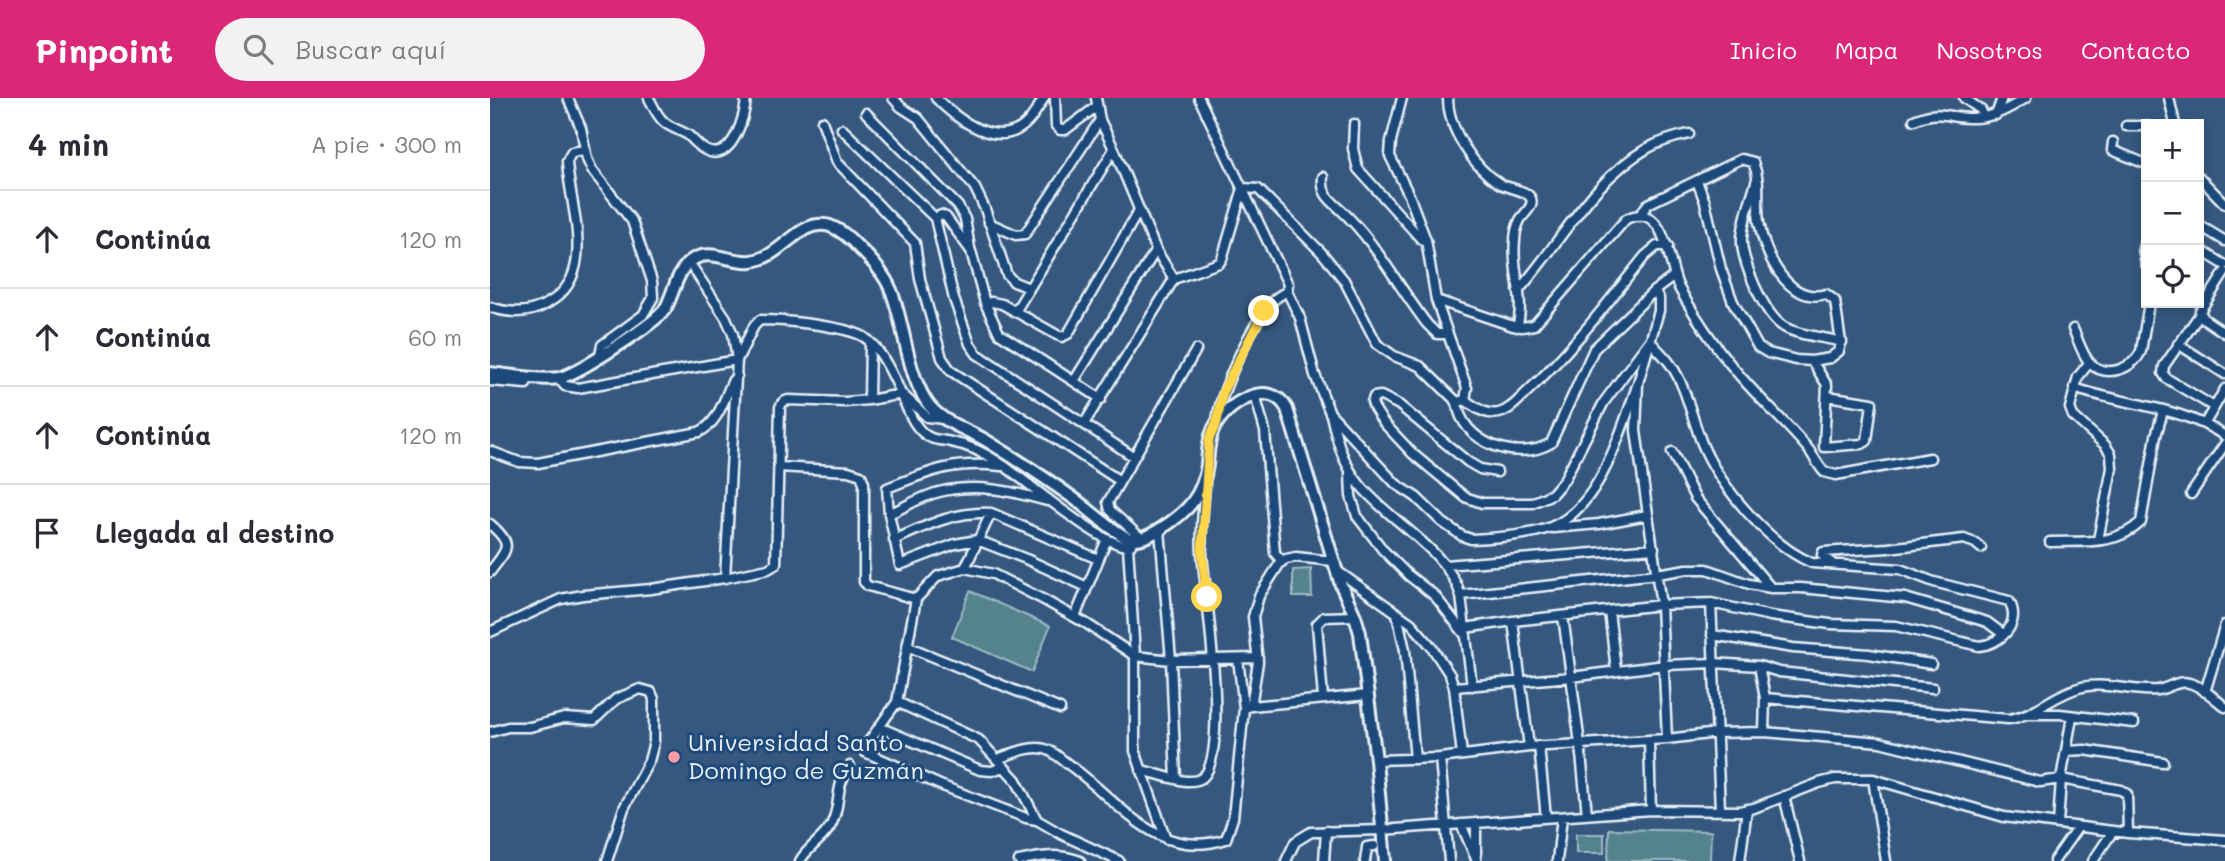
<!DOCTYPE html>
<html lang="es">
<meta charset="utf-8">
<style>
body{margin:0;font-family:Mali,sans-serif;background:#f2f2f3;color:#2b2b33}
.controls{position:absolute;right:21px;top:21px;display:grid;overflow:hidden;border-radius:0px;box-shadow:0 4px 10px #0003}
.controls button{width:63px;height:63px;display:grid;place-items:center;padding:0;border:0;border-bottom:2px solid #e1e1e2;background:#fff;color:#2b2b33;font:35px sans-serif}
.stop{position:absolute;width:21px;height:21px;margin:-16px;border:5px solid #ffd54a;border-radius:50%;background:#fff}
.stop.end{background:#ffd54a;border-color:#fff;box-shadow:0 2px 7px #0008}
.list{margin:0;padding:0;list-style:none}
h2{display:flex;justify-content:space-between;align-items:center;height:91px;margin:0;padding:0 28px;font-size:30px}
h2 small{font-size:23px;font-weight:400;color:#7c7c81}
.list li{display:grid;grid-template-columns:46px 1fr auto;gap:21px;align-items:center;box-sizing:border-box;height:98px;padding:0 28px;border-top:2px solid #e1e1e2}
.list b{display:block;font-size:26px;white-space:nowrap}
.list em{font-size:23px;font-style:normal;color:#7c7c81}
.icon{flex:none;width:38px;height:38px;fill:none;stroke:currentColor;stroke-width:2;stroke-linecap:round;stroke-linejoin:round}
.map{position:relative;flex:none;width:1735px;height:763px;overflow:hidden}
header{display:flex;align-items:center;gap:42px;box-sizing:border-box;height:98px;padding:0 35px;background:#db2777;color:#fff}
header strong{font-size:33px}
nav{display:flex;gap:38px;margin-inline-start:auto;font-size:24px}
.search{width:490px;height:63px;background:#f2f2f3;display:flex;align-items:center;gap:18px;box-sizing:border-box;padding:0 24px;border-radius:38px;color:#7c7c81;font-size:26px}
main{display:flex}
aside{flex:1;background:#fff}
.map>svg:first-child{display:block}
.green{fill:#54838d;stroke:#9ebac2;stroke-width:2}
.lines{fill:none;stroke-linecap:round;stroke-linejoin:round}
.minor-casing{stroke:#e8f1f8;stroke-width:13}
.major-casing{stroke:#e8f1f8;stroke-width:16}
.minor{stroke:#1f4a7a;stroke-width:8}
.major{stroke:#1f4a7a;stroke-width:10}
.route{stroke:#ffd54a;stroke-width:9}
.poi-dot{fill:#ff9aa2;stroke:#1f4a7a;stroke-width:2.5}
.labels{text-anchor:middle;stroke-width:6;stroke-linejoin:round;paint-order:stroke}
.poi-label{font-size:24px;fill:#e8f1f8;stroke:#1f4a7a;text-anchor:start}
</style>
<header>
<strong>Pinpoint</strong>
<div class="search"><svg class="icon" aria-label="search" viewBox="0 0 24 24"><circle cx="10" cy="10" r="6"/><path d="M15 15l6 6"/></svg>Buscar aquí</div>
<nav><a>Inicio</a><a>Mapa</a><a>Nosotros</a><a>Contacto</a></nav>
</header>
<main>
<aside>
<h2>4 min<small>A pie · 300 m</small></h2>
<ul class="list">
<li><svg class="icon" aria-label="ahead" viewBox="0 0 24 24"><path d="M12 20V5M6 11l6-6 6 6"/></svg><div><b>Continúa</b></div><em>120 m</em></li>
<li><svg class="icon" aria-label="ahead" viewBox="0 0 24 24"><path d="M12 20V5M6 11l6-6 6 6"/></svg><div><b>Continúa</b></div><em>60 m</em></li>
<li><svg class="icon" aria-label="ahead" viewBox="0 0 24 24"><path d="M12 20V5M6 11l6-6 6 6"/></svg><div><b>Continúa</b></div><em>120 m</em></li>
<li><svg class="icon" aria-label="arrive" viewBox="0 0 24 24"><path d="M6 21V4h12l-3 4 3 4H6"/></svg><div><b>Llegada al destino</b></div></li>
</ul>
</aside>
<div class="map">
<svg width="1735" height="763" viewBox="0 0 1735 763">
<rect width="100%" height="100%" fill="#36587f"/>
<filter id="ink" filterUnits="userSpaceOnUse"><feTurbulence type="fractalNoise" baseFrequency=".0143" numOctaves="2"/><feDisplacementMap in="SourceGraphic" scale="14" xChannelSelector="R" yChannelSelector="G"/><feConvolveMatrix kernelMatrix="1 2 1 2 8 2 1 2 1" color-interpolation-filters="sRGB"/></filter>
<g filter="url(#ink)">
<path class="green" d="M821 471 822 499H803V472Z
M480 493 560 528 542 574 462 539Z
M1119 731 1221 733 1220 763H1118Z
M1086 736H1114V755H1086Z"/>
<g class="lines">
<g class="minor-casing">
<path id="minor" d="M78 0 91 30 97 61 102 72 142 123 162 183 163 200 153 217 112 247 110 257
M159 0C163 8 167 18 174 24 181 30 190 32 198 37 205 43 211 52 220 54 244 60 255 17 256 0
M403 0 411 9 428 20 485 90 495 111 517 177 524 184 539 190
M446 0C463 18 498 45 525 33 539 27 546 13 554 0
M565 0 566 28 570 32H575L606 9
M709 0 798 186 797 193C791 197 784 200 780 206 761 228 729 295 727 324
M912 0 901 43 900 58 919 97 936 142 946 202 977 290 975 302C985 309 996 318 1009 315 1021 312 1030 300 1039 292 1082 252 1118 204 1155 158L1167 148H1178
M958 0C958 31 984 70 1010 86 1018 90 1035 92 1040 99 1046 107 1034 115 1030 122 1027 128 1025 136 1025 143 1021 171 1036 201 1027 229
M1474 0 1491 12 1494 19
M1679 0 1685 26
M376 15 468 108 475 121 480 150
M1506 17 1512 0
M1424 22C1451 10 1458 21 1484 20 1503 20 1520 10 1536 0
M332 23 347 64 425 145 430 181 452 260 461 273 630 383
M864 26 863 51 868 71 932 142 936 144
M1636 28H1656
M352 31 445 120 464 201 480 246 487 256 644 359
M1623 44 1622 52 1656 66
M624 51 666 152 684 181
M833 79C831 95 839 101 850 111 886 144 907 187 937 226L947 236H957
M1709 79 1735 106
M1267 81C1261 100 1254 119 1252 139 1250 161 1274 217 1294 229 1310 238 1334 239 1352 244
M1149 118 1158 106 1251 61 1263 64C1272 86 1266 102 1269 124 1274 156 1298 207 1336 196L1345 203 1351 245 1349 253 1340 260 1322 263 1306 262 1278 255 1268 249 1243 204 1231 171 1215 104 1207 83
M445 120 451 117 456 119 481 153 495 205 509 235 611 301
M499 125 526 137 535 136 610 22
M1709 127 1735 143
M1656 141 1653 150 1656 166
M1709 151 1735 167
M1735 174 1710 213 1714 221 1735 235
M797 193 810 220 825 277 840 315 906 386 926 399 952 424 972 438 981 441C1002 440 1042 437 1061 429 1111 409 1131 332 1148 285
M1028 193C1070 146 1101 82 1158 50 1171 43 1185 39 1199 36
M1164 193 1169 200V213L1148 285 1146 333 1171 507 1177 641
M946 202 1023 228 1032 229 1044 227 1136 121C1177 101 1178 169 1189 190 1208 224 1233 260 1260 289 1279 310 1301 330 1319 352 1324 359 1328 367 1334 374L1346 377 1440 360
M495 205 502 204 512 206 567 237 572 239 578 236 649 112
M0 209C20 216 40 216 58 205 109 177 79 108 77 63L82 54 94 52
M525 214 624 51 610 22 606 0
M1710 216 1674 268 1673 275 1676 280 1724 309
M1583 231C1588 241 1592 257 1600 265 1615 281 1644 271 1651 253L1659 205
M1688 246 1735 276
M1322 263 1337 287 1334 349 1372 346 1377 343 1382 305 1337 298
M1599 265 1588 279 1580 310 1583 318 1615 347 1621 356 1622 370 1608 442
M68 280 75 288 88 290 247 262 243 236 236 220 199 164
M0 283 36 286 38 279
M584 283 666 152
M1584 290C1634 307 1691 308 1735 338
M765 297 775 333 785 455 792 463
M379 302 380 244
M967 304C971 345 1028 365 1061 345L1104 251 1164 193 1183 179
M841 317C847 343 853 366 870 387 900 424 957 451 971 498L982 588
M1715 325 1735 291
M594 326 684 181 729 165 732 161 753 90 768 91 832 155 854 182 887 246 904 258 930 268 967 304 975 302
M0 353 29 364 48 365 209 334C229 325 234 300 243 282L247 278
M1182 354 1205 400 1281 490
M511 368C462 363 441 373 397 390L399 416 410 467 465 446 487 442 536 461 597 489
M289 369 358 373 371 377 374 385V484L378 488 426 501
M860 375 861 398 867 418 893 452 918 477 945 498 976 538
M1701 396 1735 346
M399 416C415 409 432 398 449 394 486 385 522 393 557 403
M0 426C25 448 17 451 0 474
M1063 430 1109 426 1157 417
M670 432 681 562 686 681
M651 440 620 412 618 404 706 252
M404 442C435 428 465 413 501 415L608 461
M1560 444C1592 443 1626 448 1651 424L1666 338 1673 313
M641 447 638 448 645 558V653L676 741
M1343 466 1332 457 1333 454 1398 450 1474 441 1485 445 1491 450
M955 467 1164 450
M475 470 501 415
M846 472 921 525 941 548 960 577 964 589 972 657
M235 480 247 262 264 228 270 222C293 222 356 228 374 239 388 248 398 268 405 282 413 298 419 322 432 334 441 343 449 341 461 344 478 347 495 355 510 365 536 382 611 448 638 448
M971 497 1167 476 1197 471H1217L1259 486 1281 490H1311L1415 500 1497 524 1513 536
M1221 505 1230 711
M1119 513 1126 572
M907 516 915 552 925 661
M1073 518 1090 646 1097 716
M585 519 617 441
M1023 523 1039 649
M975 530 1023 523 1171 507 1221 505 1280 518 1340 526 1406 528 1489 548C1511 546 1532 525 1519 503L1444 484 1410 471 1322 465C1280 448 1231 389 1213 348 1202 322 1197 290 1181 267 1175 258 1166 251 1160 242L1114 304 1074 382 1062 396 1042 405H992L975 399 923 356 893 324 884 310 882 304 884 299 891 298 909 307 978 364 990 371 1007 374
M0 534 71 501 93 497 161 491 235 480 278 471 286 466 290 309 293 304 298 302 355 304 379 302 412 296 437 319 453 321
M1222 537 1303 550 1379 556 1441 566
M417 548 570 611
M1269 568 1275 600 1274 634
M964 589 1081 579 1175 567 1224 565 1269 568 1289 574 1443 590
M1715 594 1735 527
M833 600 827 526 834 519 865 518
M1275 600 1518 621C1545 618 1565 595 1592 589 1618 584 1643 594 1668 592 1679 590 1688 582 1699 585 1712 588 1725 601 1735 609
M407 604 489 642 526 682 547 722 571 736 629 763
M761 608 878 597
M754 610 761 608 768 564 763 519 769 498 790 465 796 461 806 459 843 463
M1538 616H1570L1644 625
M389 629 490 672 502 673 513 669
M0 634 18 629H40L74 620 104 622 126 601 150 591 161 594 164 601V644L159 663 134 710 117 763
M1159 642 1161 712
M1049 648 1056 720
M1576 653 1594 652 1673 664
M950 660 959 763
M508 661C521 656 540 647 555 651 564 653 574 664 582 669 631 705 667 763 736 741L743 720 754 610 748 561
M886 662 950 660 1039 649 1177 641 1227 635 1274 634 1390 644 1550 684 1571 681 1631 692 1637 696 1638 735
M651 672C667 675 701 690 713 679 740 655 715 493 712 455 710 432 714 408 715 385
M1383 681 1396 763
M1294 698 1310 763
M547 722 536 720 450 687 375 654 374 650 407 604 426 501 448 478 475 470 503 476 554 502 597 526 645 558 681 562 768 560
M971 726 986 761
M1568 726 1571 681 1582 619
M986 757V725
M310 763C317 749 336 740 342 725 352 703 344 689 360 668
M529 763C550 758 569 755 590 763
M796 763 805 744 821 734 892 732 1161 712 1249 713 1264 710 1329 685 1345 681H1383L1514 719 1638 735 1735 742
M834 763 836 733
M875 763 877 749 884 748
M1067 763 1072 719
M1250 763 1257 711
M1564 763 1588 729
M1603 763 1623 733"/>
</g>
<g class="major-casing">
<path id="major" d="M0 275C22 277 47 283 69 280 86 277 166 225 175 211 185 194 187 166 208 159 225 153 243 165 261 163 292 160 309 119 340 128 351 132 361 141 369 150 382 162 394 175 401 192 415 228 416 271 436 303 449 324 477 331 497 343 528 362 557 381 586 402 602 414 619 430 637 440 649 444 661 437 672 430 697 414 713 398 717 367 718 355 718 342 724 330 735 307 780 278 797 311L851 487 865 518 870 535 886 662 895 763"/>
</g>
<use href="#minor" class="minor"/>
<use href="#major" class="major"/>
</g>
</g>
<g class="lines" filter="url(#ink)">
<path class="route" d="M717 499 712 453 719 341 727 324 733 293 774 213"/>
</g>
<circle class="poi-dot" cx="184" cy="659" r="7"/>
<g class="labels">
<g class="poi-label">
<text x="198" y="653">Universidad Santo<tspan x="198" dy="28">Domingo de Guzmán</tspan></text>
</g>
</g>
</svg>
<div class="controls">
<button>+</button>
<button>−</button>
<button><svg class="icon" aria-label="locate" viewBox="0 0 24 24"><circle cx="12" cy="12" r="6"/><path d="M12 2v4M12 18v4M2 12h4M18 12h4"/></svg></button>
</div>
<div class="stop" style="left:717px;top:499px"></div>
<div class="stop end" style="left:774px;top:213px"></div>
</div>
</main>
